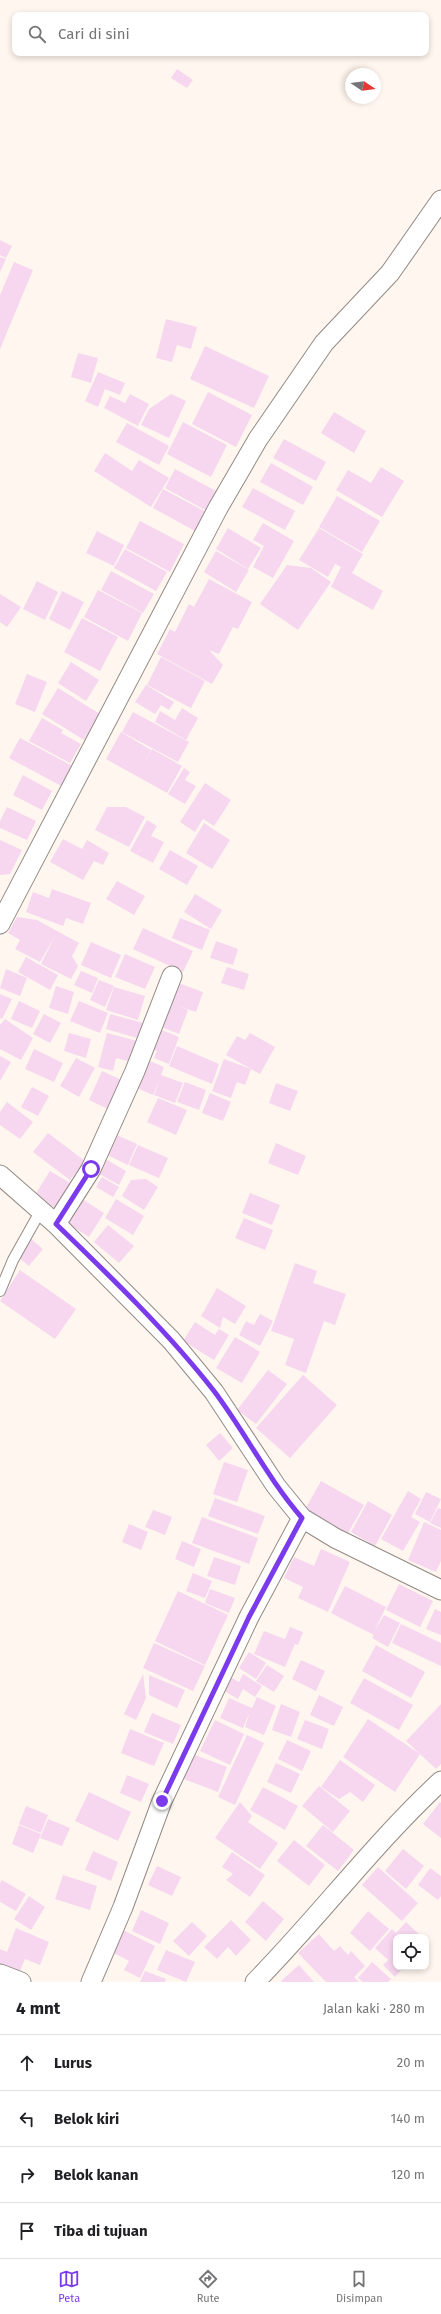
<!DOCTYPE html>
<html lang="id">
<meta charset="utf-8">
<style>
body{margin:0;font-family:"Fira Sans",sans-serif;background:#f2f2f2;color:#202124}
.controls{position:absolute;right:12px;bottom:12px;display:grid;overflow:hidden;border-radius:8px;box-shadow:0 2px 6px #0003}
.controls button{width:36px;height:36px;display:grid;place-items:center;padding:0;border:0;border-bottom:1px solid #e0e0e0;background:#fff;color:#202124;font:20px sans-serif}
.compass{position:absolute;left:345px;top:68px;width:36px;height:36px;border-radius:50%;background:#fff;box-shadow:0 2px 6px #0003;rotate:103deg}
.stop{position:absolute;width:12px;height:12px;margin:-9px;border:3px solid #7c3aed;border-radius:50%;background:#fff}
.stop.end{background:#7c3aed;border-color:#fff;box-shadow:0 1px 4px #0008}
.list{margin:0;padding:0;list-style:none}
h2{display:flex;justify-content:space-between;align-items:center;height:52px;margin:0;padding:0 16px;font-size:17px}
h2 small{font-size:13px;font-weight:400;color:#757577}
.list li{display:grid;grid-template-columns:26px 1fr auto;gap:12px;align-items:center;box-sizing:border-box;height:56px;padding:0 16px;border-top:1px solid #e0e0e0}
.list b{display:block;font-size:15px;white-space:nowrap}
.list em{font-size:13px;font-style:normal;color:#757577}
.icon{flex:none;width:22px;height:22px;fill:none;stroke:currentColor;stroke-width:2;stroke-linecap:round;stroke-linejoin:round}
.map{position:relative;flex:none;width:441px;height:1982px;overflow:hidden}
.search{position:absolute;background:#fff;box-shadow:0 2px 6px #0003;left:12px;right:12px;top:12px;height:44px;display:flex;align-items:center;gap:10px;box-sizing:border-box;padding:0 14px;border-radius:8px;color:#757577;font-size:15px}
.sheet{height:276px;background:#fff}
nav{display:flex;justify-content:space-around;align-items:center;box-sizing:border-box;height:56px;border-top:1px solid #e0e0e0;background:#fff;font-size:11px;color:#757577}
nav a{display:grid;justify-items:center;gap:2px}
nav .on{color:#7c3aed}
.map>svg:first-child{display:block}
.building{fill:#f6d7ef}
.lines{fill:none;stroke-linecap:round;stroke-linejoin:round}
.lane-casing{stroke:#928a84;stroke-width:12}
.street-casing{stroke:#928a84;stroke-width:21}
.lane{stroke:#fff;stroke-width:10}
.street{stroke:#fff;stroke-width:19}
.route{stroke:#7c3aed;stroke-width:5}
</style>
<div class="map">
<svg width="441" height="1982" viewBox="0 0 441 1982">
<rect width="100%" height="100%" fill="#fff6ef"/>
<path class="building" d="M177 69 193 80 187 88 171 78Z
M0 240 12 246 6 258 0 255Z
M0 257 6 259 0 272Z
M14 262 33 270 0 349V295Z
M166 319 197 327 191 349 177 345 172 362 156 358Z
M205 346 269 376 254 408 190 379Z
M78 353 98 358 91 383 71 377Z
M98 372 125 383 120 395 105 389 98 407 85 401Z
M208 392 252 415 236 447 192 424Z
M130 394 149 404 138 426 104 408 110 396 125 403Z
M171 394 186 401 169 438 141 425 149 409Z
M334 412 366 431 354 453 321 433Z
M183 422 227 445 211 477 167 454Z
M127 423 169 446 159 465 116 442Z
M284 439 326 462 316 481 273 458Z
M105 453 132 471 139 460 169 478 151 507 94 471Z
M271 463 313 487 303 505 260 482Z
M381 467 404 481 382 517 336 490 348 470 371 483Z
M175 469 218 492 207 511 165 488Z
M253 488 295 511 285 530 242 507Z
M163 489 206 512 195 531 153 508Z
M337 496 380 521 362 552 319 527Z
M140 521 184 544 170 572 126 548Z
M263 523 294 541 273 578 253 567 264 546 253 540Z
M228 528 261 548 248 569 216 549Z
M319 528 363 554 352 573 383 591 373 610 331 587 341 567 335 564 328 577 299 560Z
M97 531 124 545 114 566 86 553Z
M125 549 167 572 156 591 114 568Z
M216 551 249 570 236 592 204 572Z
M287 565 311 568 331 582 298 630 260 604Z
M111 571 154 594 143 613 101 590Z
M209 579 252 602 238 629 233 627 219 654 209 650 223 665 212 684 157 654 170 629 175 632 189 604 194 607Z
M37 581 58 592 45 620 23 609Z
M98 590 142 613 128 641 84 617Z
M62 591 84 602 70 630 49 619Z
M0 594 21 607 7 627 0 622Z
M82 618 118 637 100 671 64 652Z
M161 657 205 681 191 708 147 685Z
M71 662 99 680 86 701 58 683Z
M27 674 47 682 35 712 15 704Z
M146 685 174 702 169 710 161 705 155 714 135 702Z
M58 688 100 714 84 740 42 714Z
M182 708 198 718 186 740 155 722 160 711 175 720Z
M133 712 189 742 178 762 122 732Z
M42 718 63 730 61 733 81 744 70 763 29 741Z
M121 732 151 750 144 764 152 749 182 766 167 793 106 759Z
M20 738 78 769 67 789 9 758Z
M184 768 190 772 185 780 196 786 185 804 168 794Z
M23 775 52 791 42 810 13 795Z
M205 783 231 800 214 826 203 819 195 832 180 822Z
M7 807 36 821 27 840 0 828V821Z
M107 807H126L145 817 129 847 95 830Z
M147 820 157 826 151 836 164 842 153 863 130 851Z
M204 823 230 840 212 869 186 853Z
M63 839 82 849 87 840 109 853 103 865 94 861 83 880 50 862Z
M0 840 22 850 10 874 0 875Z
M170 850 198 866 187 885 159 869Z
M117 881 145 896 134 915 106 899Z
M52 889 91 903 83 924 66 918 63 926 26 912 33 892 49 898Z
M195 894 222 910 211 929 184 912Z
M17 917 37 920 79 943 72 956 78 966 71 979 41 964 55 936 40 962 15 949 20 940 8 933Z
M180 918 210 930 202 950 172 938Z
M143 928 193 951 183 972 133 949Z
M216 941 238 949 233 965 210 958Z
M91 942 121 955 111 978 81 965Z
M125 954 155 967 145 989 115 977Z
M26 957 58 975 50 990 18 972Z
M227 967 249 974 244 990 221 983Z
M6 969 27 978 20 996 0 988Z
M81 971 98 978 92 993 74 985Z
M99 980 114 986 105 1007 90 1000Z
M173 981 203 992 196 1012 178 1006 188 1010 179 1034 156 1025Z
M56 986 74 992 68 1014 49 1008Z
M114 987 145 996 138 1020 106 1010Z
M0 994 12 999 2 1019 0 1018Z
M19 1001 40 1011 32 1028 11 1019Z
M79 1001 108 1013 100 1033 70 1021Z
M44 1014 61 1023 50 1043 33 1034Z
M110 1014 147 1024 144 1040 106 1029Z
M5 1019 33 1038 21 1060 0 1049V1025Z
M154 1027 179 1037 169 1064 154 1058 157 1051 147 1047Z
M69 1033 91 1039 86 1058 64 1051Z
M107 1033 137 1041 131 1062 116 1058 113 1071 98 1067Z
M250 1033 275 1047 260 1074 226 1055 237 1036 245 1040Z
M177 1046 219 1064 212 1084 169 1066Z
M34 1049 63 1063 54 1082 25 1069Z
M0 1056 11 1062 0 1081Z
M76 1058 95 1068 79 1097 60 1086Z
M143 1058 164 1067 161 1075 183 1083 175 1103 154 1095 160 1078 153 1095 132 1086Z
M224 1059 251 1069 245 1085 237 1082 231 1098 212 1091Z
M102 1071 126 1082 112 1111 89 1100Z
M185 1082 206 1090 199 1110 177 1102Z
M276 1083 298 1091 290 1111 269 1103Z
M32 1087 49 1096 38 1116 21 1107Z
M210 1093 231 1102 223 1121 202 1113Z
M158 1098 187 1110 176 1135 147 1122Z
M7 1102 33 1122 20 1139 0 1125V1112Z
M110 1132 137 1144 128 1165 101 1152Z
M48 1133 85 1161 70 1180 33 1152Z
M276 1143 306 1156 298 1175 268 1163Z
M138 1145 168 1158 159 1178 129 1165Z
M102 1157 126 1171 119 1185 94 1171Z
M50 1171 72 1184 57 1209 35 1195Z
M102 1177 119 1187 113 1197 96 1187Z
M146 1179 158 1187 144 1210 122 1196 131 1180Z
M250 1193 280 1205 272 1225 242 1213Z
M82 1199 104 1213 89 1237 67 1223Z
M116 1199 144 1216 133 1235 105 1218Z
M244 1218 273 1230 265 1250 235 1238Z
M108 1225 134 1246 119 1263 94 1242Z
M31 1239 43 1249 29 1266 18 1257Z
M295 1263 317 1271 313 1283 346 1294 335 1325 324 1321 306 1373 285 1365 294 1339 271 1331Z
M20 1270 76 1309 55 1339 0 1301Z
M217 1288 246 1306 235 1324 223 1317 220 1328 201 1316Z
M260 1314 273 1321 260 1346 239 1335 246 1321 254 1325Z
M195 1322 215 1335 219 1329 229 1335 214 1360 183 1341Z
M235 1337 260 1352 242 1383 216 1368Z
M268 1370 287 1384 256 1424 237 1410Z
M303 1375 337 1405 290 1458 256 1428Z
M220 1433 233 1448 219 1461 206 1445Z
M224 1462 248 1470 237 1502 213 1494Z
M321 1481 364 1505 347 1535 304 1511Z
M408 1491 421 1499 411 1517 420 1522 403 1551 381 1539Z
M426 1492 441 1499 430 1522 415 1514Z
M215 1498 265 1516 258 1534 208 1516Z
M368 1501 392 1515 375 1546 351 1532Z
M438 1508 441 1509V1528L430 1523Z
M153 1510 172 1517 165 1535 145 1527Z
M202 1517 258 1538 249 1564 192 1543Z
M424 1522 441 1530V1561L436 1572 408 1560Z
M129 1524 148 1532 141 1550 122 1542Z
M182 1541 201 1549 194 1567 175 1559Z
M321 1549 350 1562 328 1612 298 1598 303 1587 284 1578 294 1557 314 1566Z
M214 1557 241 1566 235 1585 207 1576Z
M193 1573 212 1581 205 1598 186 1591Z
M399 1584 433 1601 420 1627 386 1610Z
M345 1586 386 1607 374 1632 384 1615 400 1623 388 1647 372 1638 374 1635 331 1613Z
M210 1589 235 1598 229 1613 205 1603Z
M178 1591 228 1615 205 1665 155 1641Z
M435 1609 441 1612V1635L426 1629Z
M401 1624 441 1643V1666L392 1643Z
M290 1627 303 1632 298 1645 295 1644 285 1667 254 1654 264 1631 285 1639Z
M154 1643 205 1666 193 1691 143 1668Z
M376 1645 425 1672 411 1698 362 1671Z
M249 1652 266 1663 256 1679 239 1668Z
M301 1660 325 1671 316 1691 292 1679Z
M267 1665 284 1676 274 1692 256 1681Z
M143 1674 146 1698 136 1720 124 1714Z
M243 1674 262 1686 255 1697 243 1689 238 1699 219 1688 227 1675 239 1682Z
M149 1675 185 1690 177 1708 149 1695Z
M364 1678 413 1705 399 1730 350 1703Z
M319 1695 343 1707 334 1726 310 1715Z
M257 1697 276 1706 264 1735 245 1727 250 1712 243 1728 220 1718 229 1698 252 1708Z
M281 1704 300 1712 291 1737 272 1730Z
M441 1704V1764L436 1769 406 1741Z
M152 1713 181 1725 173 1744 144 1732Z
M368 1719 420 1754 395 1792 343 1757Z
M215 1720 244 1734 230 1765 200 1751Z
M305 1720 329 1729 322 1749 297 1739Z
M130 1729 164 1743 154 1766 121 1753Z
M247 1735 264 1743 235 1805 218 1797Z
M287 1740 311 1751 302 1771 278 1759Z
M190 1753 227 1767 218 1792 181 1778Z
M340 1760 375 1785 363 1802 350 1792 339 1799 321 1787Z
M276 1763 300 1774 291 1793 267 1782Z
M127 1775 149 1784 141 1802 120 1793Z
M319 1786 350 1811 333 1832 302 1806Z
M263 1787 298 1806 285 1830 250 1810Z
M89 1792 131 1812 118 1841 75 1821Z
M240 1802 252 1816 248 1822 278 1843 260 1869 215 1838Z
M440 1802 441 1803V1838L423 1824Z
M26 1806 48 1815 41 1833 19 1824Z
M48 1819 70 1828 62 1846 40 1838Z
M19 1825 41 1834 33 1853 12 1844Z
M323 1825 354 1850 338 1871 306 1846Z
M294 1840 325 1865 309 1886 277 1861Z
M403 1849 424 1866 406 1889 385 1871Z
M93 1851 118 1862 111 1881 85 1870Z
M232 1852 265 1875 250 1897 226 1880 233 1874 222 1867Z
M157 1866 181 1877 172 1896 148 1885Z
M378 1867 418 1903 402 1921 362 1885Z
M430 1868 441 1876V1896L438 1900 418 1885Z
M63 1875 97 1886 90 1910 55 1899Z
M2 1880 26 1894 16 1911 0 1902V1883Z
M29 1896 45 1907 31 1930 14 1919Z
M263 1901 284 1919 266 1941 245 1922Z
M141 1910 169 1923 160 1944 132 1931Z
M368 1911 389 1929 370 1951 350 1933Z
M231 1920 251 1940 236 1956 228 1947 217 1959 204 1947Z
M192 1922 207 1936 189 1956 173 1941Z
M406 1922 422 1937H396V1967H404L395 1977 383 1965 388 1960 375 1948 392 1929 396 1933Z
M16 1928 49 1942 40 1965 25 1959 17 1978 0 1971V1949L7 1952Z
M123 1930 155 1946 140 1978 124 1970 129 1961 112 1952Z
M319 1934 334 1951 340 1946 348 1955 351 1951 365 1966 354 1977 359 1982H326L298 1953Z
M166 1950 195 1962 186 1982 157 1970Z
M372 1962 391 1979 388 1982H363L358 1978Z
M299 1965 314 1982H282L281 1981Z
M145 1971 166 1979 165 1982H140Z"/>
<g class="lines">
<g class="lane-casing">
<path id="lane" d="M0 1291 13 1260 41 1210"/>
</g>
<g class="street-casing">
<path id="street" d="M0 924 218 508 258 439 324 343 390 273 441 200
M0 1175 56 1224 171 1340 214 1392 276 1486 302 1518 335 1538 441 1590
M56 1224 91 1169 135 1071 172 976
M0 1974 21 1982
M91 1982 123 1907 162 1801 249 1617 302 1518
M255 1982C319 1917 374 1843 441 1781"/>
</g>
<use href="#lane" class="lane"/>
<use href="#street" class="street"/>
</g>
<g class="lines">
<path class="route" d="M91 1169 56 1224C111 1277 167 1331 214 1391 245 1432 268 1479 302 1518L249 1617 162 1801"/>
</g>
</svg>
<div class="controls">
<button><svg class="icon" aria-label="locate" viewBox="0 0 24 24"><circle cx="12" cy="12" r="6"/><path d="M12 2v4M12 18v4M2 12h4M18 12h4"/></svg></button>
</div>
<svg class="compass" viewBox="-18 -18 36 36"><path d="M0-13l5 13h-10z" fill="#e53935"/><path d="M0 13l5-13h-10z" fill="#757577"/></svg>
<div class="stop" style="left:91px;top:1169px"></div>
<div class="stop end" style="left:162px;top:1801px"></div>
<div class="search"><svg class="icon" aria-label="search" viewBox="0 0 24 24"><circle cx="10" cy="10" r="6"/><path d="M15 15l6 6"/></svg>Cari di sini</div>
</div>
<section class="sheet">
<h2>4 mnt<small>Jalan kaki · 280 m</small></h2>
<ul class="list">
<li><svg class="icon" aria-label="ahead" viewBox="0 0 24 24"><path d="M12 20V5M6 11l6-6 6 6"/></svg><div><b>Lurus</b></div><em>20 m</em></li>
<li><svg class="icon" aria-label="left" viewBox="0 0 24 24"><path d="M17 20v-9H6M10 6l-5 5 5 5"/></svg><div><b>Belok kiri</b></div><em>140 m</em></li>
<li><svg class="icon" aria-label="right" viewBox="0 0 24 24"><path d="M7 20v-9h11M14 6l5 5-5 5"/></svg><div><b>Belok kanan</b></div><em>120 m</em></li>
<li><svg class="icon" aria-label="arrive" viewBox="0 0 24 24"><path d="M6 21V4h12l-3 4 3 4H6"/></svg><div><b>Tiba di tujuan</b></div></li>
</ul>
</section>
<nav>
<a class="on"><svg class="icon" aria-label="map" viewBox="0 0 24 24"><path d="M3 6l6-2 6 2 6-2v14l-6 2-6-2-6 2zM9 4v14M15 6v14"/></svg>Peta</a>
<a><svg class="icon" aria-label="directions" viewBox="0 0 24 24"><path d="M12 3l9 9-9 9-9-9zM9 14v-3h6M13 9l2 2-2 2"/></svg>Rute</a>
<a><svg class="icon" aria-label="saved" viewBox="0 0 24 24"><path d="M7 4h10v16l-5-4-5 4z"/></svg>Disimpan</a>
</nav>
